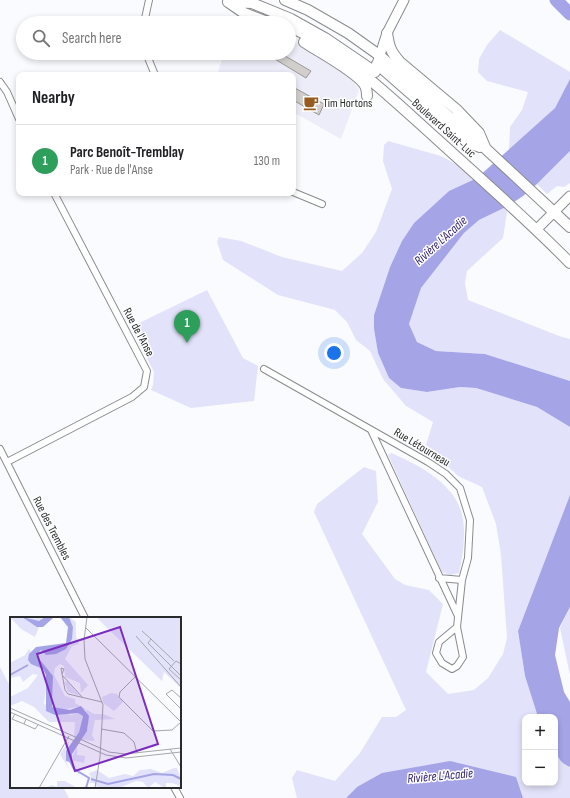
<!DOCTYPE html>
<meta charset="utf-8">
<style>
body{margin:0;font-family:"Sofia Sans Condensed",sans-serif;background:#f2f2f2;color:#202124}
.controls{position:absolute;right:12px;bottom:12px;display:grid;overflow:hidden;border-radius:8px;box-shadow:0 2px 6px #0003}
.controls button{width:36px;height:36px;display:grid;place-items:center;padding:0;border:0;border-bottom:1px solid #e0e0e0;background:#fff;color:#202124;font:20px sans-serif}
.you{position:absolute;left:334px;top:353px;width:14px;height:14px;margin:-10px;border:3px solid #fff;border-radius:50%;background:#1a73e8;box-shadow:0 0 0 6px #1a73e833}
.badge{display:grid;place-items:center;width:26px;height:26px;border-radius:50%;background:#0f766e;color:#fff;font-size:13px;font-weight:700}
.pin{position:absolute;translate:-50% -33px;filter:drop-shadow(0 1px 2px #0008)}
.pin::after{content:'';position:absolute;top:21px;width:14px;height:12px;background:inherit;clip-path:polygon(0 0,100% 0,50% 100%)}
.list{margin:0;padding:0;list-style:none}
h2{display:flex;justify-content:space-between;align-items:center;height:52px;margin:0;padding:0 16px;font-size:17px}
h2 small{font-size:13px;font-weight:400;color:#757577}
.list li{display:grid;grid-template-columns:26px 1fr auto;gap:12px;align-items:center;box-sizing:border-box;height:72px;padding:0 16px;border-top:1px solid #e0e0e0}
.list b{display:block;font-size:15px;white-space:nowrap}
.list p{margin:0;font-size:13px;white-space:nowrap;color:#757577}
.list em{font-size:13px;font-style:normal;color:#757577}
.icon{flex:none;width:22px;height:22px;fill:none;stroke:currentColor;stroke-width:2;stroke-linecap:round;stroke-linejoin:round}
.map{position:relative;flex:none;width:570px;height:798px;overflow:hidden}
.search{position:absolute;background:#fff;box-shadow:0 2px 6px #0003;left:16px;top:16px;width:280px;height:44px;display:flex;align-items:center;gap:10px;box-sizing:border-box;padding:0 14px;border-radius:22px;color:#757577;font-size:15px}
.panel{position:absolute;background:#fff;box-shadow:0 2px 6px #0003;left:16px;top:72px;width:280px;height:124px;border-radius:8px}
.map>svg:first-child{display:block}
.built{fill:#ecedf8}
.green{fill:#e2e2fa}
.water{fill:#a5a4e7}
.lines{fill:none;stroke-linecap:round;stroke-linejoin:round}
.river{stroke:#a5a4e7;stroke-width:13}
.building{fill:#d2cecc;stroke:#9d9997}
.street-casing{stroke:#8a8b8e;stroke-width:8}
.secondary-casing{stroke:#8a8b8e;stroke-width:11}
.primary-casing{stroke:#8a8b8e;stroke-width:12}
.street{stroke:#fff;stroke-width:6}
.secondary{stroke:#fff;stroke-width:9}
.primary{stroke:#fff;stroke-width:10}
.labels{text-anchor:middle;stroke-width:3;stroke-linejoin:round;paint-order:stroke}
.poi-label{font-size:12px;fill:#292a2b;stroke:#fff;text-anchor:start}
.street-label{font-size:12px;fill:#292a2b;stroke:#fff}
.water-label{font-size:13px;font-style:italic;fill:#312371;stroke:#fff}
.inset-river{fill:none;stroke:#a5a4e7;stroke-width:2}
.inset-road{fill:none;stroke:#a6a7aa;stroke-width:1}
.view{fill:#7b2cbf;fill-opacity:0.15;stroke:#7b2cbf;stroke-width:2}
.inset-edge{fill:none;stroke:#292a2b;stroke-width:2}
</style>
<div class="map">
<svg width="570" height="798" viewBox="0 0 570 798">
<rect width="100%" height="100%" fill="#fafbff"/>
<path class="built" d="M289 38 351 78 359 90 341 139 293 112V75H217L224 53H289Z"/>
<path class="green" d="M500 30 570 72V79L555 108 509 150 510 127 522 110 528 92 487 81 478 72 479 59 487 45Z
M388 141 441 156 470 172 477 178 449 191 414 223 402 241 390 267 374 315V329L378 353 389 378 401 388 427 392 460 387 476 388 537 407 570 427V495L518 631 525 676 538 717H525V783H555V753L565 765 570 767V798H523L357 787 346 798H297L292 778 297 770 335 781 360 753 382 717H396L406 710 314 512 317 504 364 467 376 471 378 502 362 534 395 579 405 585 429 590 443 604 426 672 448 694 474 690 488 678 503 654 507 638 501 555 496 524 482 487 458 476 426 445 433 422 406 406 383 379 370 351 356 340 347 322 335 310 278 295 223 260 217 242 219 237 241 241 282 257 342 271 362 253 376 232 392 189 383 161 384 145Z
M570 151V183L564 187 557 186 547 194 537 184Z
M508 206 503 238 467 271 465 283 468 300 559 336 570 339V381L485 354 436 351 417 342 409 324 421 288 464 233 479 220Z
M207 290 243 358 258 366 254 401 191 408 151 390 153 385 154 372 131 327Z
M391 453C417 464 452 482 461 511 467 531 463 553 459 573L450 575 442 572 388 455Z
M570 607V675L560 628Z
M0 667 11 688V787H63L69 798H0Z"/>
<path class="water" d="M570 79V151L537 184 523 196 508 206 479 220 464 233 421 288 409 324 417 342 436 351 485 354 570 381V427L537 407 476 388 460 387 427 392 401 388 389 378 378 353 374 329V315L390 267 402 241 414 223 449 191 477 178 555 108Z
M570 495V607L559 628 555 655 564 692 570 702V767C550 760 555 734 555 717H538L525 676 518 631Z
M450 761 516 777 523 798H346L357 787 382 773Z"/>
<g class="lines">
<path class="river" d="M556 0 570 14"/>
</g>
<path class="building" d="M277 53H280L311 71 306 78 273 58Z
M293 87 324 104 319 115 293 100Z"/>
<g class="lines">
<g class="street-casing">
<path id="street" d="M144 23 149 0
M146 53 155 75
M0 82 7 92 19 119
M293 192 322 204
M264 369 428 462 446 474 460 488 470 520 468 558 462 580 457 627 463 657 457 666 452 669 442 663 436 653 439 642 457 627
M371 430 458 616
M0 449 85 618
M7 462 132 397 144 387 147 371 54 193
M439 578 462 580
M174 787 180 798"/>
</g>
<g class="secondary-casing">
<path id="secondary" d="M378 61 387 33 404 0
M537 229 570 196"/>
</g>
<g class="primary-casing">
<path id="primary" d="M285 0 308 10 348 33 379 55 486 149 570 227
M228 2 252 3 291 19 325 38 375 72
M228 2 244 13 270 23
M289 26C346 53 392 99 438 140 483 181 528 220 570 263
M387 33C389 46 390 51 400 62L456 109 479 133 485 147
M304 42C319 52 355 71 364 84 367 88 367 92 367 96
M377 64 466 142 480 147"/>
</g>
<use href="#street" class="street"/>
<use href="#secondary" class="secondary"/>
<use href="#primary" class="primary"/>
</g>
<defs>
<g id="cafe-bare" transform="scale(1.2)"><path d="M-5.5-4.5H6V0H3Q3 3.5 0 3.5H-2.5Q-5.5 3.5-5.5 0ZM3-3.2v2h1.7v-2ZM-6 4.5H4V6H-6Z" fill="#985b1f" stroke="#fff" stroke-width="2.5" paint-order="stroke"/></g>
</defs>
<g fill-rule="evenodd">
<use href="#cafe-bare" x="311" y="103"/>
</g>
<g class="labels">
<g class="poi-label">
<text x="323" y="107">Tim Hortons</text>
</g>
<g class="street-label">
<text transform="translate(444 128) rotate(42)" y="4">Boulevard Saint-Luc</text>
<text transform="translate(139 332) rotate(62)" y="4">Rue de l'Anse</text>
<text transform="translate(422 447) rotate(31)" y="4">Rue Létourneau</text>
<text transform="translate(52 528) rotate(63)" y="4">Rue des Trembles</text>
</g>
<g class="water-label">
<text transform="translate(440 240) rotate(-42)" y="5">Rivière L'Acadie</text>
<text transform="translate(440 775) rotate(-5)" y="5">Rivière L'Acadie</text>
</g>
</g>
<g transform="translate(10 617)">
<rect width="171" height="171" fill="#fafbff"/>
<path d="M0 0H33L25 20 11 12ZM59 0 66 5V19L69 27 62 29 55 42 78 68 71 76 70 66 55 60 54 49 50 47 45 51 44 58 55 79 65 82V86L84 97H93L105 102 85 103 82 118 85 124 70 123 78 111 76 93 67 90 50 93 42 90 43 59 25 38 31 33 34 35 56 32 63 10ZM90 0H171V71L154 55 152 64 88 2ZM19 32 37 62 34 87 61 98 68 96 73 99 69 115 64 121 65 105H39L24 90 12 84 0 89V80L18 71 28 58 23 57 13 65 10 59 0 61V46L15 38ZM57 64 70 79 58 75 54 65ZM101 76 107 77 113 85 104 94 93 86 92 80ZM59 124 56 144 59 152 50 137ZM67 129V138L75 139 74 146 61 143ZM164 151H167L171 162V169L162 166H156V170H153L145 165 138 171 133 165 126 164 109 171H88L84 166H80L81 160 79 156 87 153 99 161 115 157 123 159 130 153 141 152 152 156ZM47 164H55L67 171H35L42 168 47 170Z" fill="#e2e2fa"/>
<path d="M12 0 29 4 35 0H59L63 10 62 22 56 32 46 37 36 38 31 33 26 38 43 59 42 90 60 93 71 89 79 99 77 114 62 137V146L56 144V134L69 115 73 99 68 96 45 98 36 94V58L33 52 21 47 18 43 19 37 26 30 56 26 58 10 50 0 43 1 33 10H27Z" fill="#a5a4e7"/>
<path class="inset-river" d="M0 58 18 48M60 144 64 152 79 161 76 171M81 162 98 167 144 157 163 158 171 162"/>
<path class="inset-road" d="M77 0 74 23 75 42 93 88 90 140 85 171M75 10 171 105M132 14 141 22 138 26 171 59M126 19 171 70M141 22 164 44M171 47 166 44 159 52 171 63M52 57 54 52 51 51 55 73 58 77 92 85M53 59 73 81M125 60 110 75 109 80 143 114 162 113 171 105M171 81 162 73 156 77 171 92M0 91 99 135 115 137 171 131M0 95 96 138 116 141 171 135M5 97 2 102 14 107 16 102M14 107 25 112 28 108M91 112 114 116 124 125 127 136M160 132 171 150M29 171 59 119"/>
<path class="view" d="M110 10 148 127 65 154 27 37Z"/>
<rect width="171" height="171" class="inset-edge"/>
</g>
</svg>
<div class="controls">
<button>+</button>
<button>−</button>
</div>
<div class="you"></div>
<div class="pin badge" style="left:187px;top:343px;background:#2e9e5b">1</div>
<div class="search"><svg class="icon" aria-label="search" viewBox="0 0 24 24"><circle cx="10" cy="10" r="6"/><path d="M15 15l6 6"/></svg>Search here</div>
<section class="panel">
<h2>Nearby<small></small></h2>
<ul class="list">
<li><span class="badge" style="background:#2e9e5b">1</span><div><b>Parc Benoît-Tremblay</b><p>Park · Rue de l'Anse</p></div><em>130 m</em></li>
</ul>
</section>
</div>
